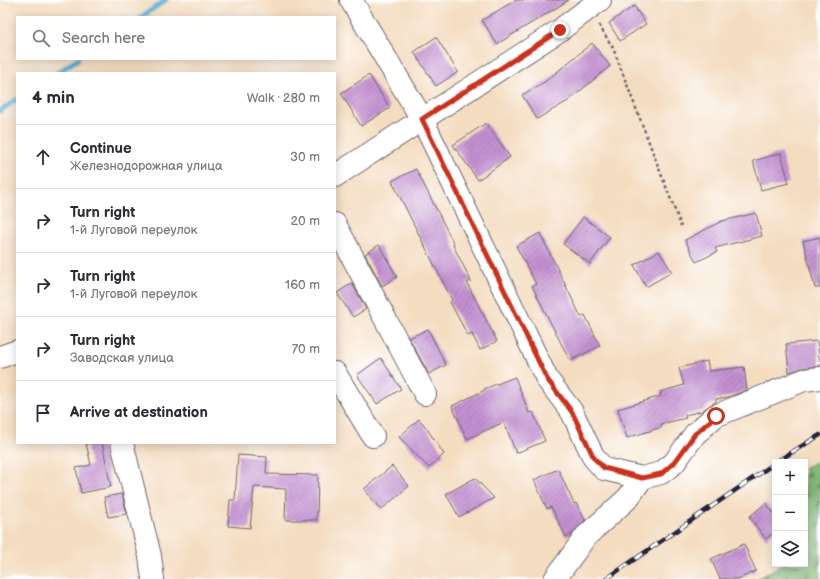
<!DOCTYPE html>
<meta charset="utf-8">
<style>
body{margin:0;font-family:"Balsamiq Sans",sans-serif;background:#f2f2f3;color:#2b2b33}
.controls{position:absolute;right:12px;bottom:12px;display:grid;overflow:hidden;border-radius:0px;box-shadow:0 2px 10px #0003}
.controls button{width:36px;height:36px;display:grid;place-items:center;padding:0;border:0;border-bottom:1px solid #e1e1e2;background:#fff;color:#2b2b33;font:20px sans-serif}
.stop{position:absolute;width:12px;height:12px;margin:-9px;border:3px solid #c8321e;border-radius:50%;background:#fff}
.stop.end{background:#c8321e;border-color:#fff;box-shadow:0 1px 4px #0008}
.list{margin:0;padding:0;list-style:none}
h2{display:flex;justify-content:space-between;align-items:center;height:52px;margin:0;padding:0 16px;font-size:17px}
h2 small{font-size:13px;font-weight:400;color:#7c7c81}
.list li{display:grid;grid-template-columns:26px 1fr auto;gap:12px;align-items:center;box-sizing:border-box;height:64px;padding:0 16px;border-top:1px solid #e1e1e2}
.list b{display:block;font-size:15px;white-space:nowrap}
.list p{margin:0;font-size:13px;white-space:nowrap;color:#7c7c81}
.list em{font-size:13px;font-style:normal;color:#7c7c81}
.icon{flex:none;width:22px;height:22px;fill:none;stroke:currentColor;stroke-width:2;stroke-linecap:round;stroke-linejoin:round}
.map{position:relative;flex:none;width:820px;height:579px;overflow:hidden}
.search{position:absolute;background:#fff;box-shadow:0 2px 10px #0003;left:16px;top:16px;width:320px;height:44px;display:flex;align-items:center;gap:10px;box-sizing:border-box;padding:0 14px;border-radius:0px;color:#7c7c81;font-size:15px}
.panel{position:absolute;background:#fff;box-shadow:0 2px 10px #0003;left:16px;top:72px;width:320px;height:372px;border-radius:0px}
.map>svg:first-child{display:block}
.forest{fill:url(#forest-firs);stroke:#506c56}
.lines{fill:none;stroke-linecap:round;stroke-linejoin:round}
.stream{stroke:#50abce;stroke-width:5}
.building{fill:url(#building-hatch)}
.minor-casing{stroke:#6c636a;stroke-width:24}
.path{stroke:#6c636a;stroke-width:2.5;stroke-dasharray:3 3;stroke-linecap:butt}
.minor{stroke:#fff;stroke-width:22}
.rail-casing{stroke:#22223b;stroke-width:4.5}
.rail{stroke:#fff;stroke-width:3;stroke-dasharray:9;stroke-linecap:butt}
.route{stroke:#c8321e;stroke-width:5}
</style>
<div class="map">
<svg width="820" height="579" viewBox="0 0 820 579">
<defs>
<pattern id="forest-firs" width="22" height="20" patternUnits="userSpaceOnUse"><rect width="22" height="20" fill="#7eb572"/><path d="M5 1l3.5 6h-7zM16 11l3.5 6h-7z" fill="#67935f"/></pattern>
<pattern id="building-hatch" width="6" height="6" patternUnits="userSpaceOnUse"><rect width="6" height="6" fill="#c390d1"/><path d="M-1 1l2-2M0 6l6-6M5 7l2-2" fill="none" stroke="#9e75ab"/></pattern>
</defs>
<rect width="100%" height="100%" fill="#fff"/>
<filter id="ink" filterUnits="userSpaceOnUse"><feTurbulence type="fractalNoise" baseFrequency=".025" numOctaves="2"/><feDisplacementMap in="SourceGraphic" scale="8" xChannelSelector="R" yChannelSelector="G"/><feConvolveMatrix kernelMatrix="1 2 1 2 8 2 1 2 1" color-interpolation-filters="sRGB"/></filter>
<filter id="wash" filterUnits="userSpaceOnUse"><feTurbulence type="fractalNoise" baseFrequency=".012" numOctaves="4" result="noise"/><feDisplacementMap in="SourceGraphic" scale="16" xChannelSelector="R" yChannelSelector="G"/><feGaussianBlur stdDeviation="0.9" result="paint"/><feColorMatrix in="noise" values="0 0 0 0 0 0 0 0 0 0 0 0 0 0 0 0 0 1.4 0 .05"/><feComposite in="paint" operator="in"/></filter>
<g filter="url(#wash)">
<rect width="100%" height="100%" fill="#f4dcc0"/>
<path class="forest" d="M820 460V579H757L783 564H805V467Z"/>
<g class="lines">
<path class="stream" d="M141 17 166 0
M57 73 78 59
M0 111 17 99"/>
</g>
<g id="blocks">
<path class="building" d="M516 0H569L497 44 482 20Z
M634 6 646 24 620 41 609 23Z
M436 37 458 72 436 86 414 52Z
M592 43 610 66 568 101 537 119 522 95 546 81Z
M369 75 390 108 361 126 341 93Z
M486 123 510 157 478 180 453 145Z
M781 153 789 183 761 190 753 161Z
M416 169 454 244 453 245 471 281 467 283 497 341 480 350 472 334 468 336 450 302 452 300 392 181Z
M756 213 762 236 715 248 717 252 696 262 685 240 722 221Z
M583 217 610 237 590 264 563 244Z
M540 233 581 317 585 315 600 346 570 361 532 286 536 284 516 246Z
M820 237V288H815L803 241Z
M379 245 397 277 382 286 365 254Z
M659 251 672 272 646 287 634 265Z
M352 283 366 309 353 317 337 293Z
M428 329 446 365 429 374 409 338Z
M817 341 820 366 802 368 789 372 786 344Z
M381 358 401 389 377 404 357 375Z
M707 361 709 371 744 367 747 390 728 397 716 399V402L710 405 702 411 685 415 686 418 661 424 662 427 627 438 618 409 661 396 660 392 684 385 679 368Z
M515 377 529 413 533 412 545 441 516 453 504 422 467 439 452 406 485 390 484 389Z
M419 419 425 426 444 454 429 468 399 437Z
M86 443H102L111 487 81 493 76 468 91 465Z
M238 455 267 457 266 474 318 475 317 520H285L286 489 254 487 250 528 228 526 230 500H235Z
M392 466 409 486 381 510 364 489Z
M558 469 574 504 576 503 585 520 572 534 566 537 551 507 547 509 534 480Z
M475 478 494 498 459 517 446 494Z
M122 494 127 514 108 517 104 497Z
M766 503 775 515V531L766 539 749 517Z
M744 544 756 571 738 579H720L711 559Z"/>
</g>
</g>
<g filter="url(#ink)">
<use href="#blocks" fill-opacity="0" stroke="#6c636a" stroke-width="1"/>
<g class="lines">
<g class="minor-casing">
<path id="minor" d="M351 0 422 119 547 379 572 412 594 458 604 469 642 478 661 473 674 463 695 434 715 416 804 380 820 378
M335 176 560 30 600 0
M335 224 425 394
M0 357 17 351
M335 373 373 436
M122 443 150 556 153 579
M555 579 586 536 628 498 642 478"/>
</g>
<path class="path" d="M599 25 613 48 681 226"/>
<use href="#minor" class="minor"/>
<g class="rail-casing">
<path id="rail" d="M776 462 820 435
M606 579 775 463"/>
</g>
<use href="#rail" class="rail"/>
</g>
</g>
<g class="lines" filter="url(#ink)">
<path class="route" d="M560 30 422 119 547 379 572 412 594 458 604 468 642 478 661 474 674 463 695 434 716 416"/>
</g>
</svg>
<div class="controls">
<button>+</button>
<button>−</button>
<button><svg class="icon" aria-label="layers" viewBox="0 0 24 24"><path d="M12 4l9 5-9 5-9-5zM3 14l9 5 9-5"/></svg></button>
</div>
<div class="stop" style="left:716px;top:416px"></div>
<div class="stop end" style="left:560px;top:30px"></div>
<div class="search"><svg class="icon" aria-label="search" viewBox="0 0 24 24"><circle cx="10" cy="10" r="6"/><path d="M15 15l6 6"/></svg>Search here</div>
<section class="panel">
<h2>4 min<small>Walk · 280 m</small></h2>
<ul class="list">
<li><svg class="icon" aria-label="ahead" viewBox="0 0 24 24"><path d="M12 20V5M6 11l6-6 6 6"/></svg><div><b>Continue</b><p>Железнодорожная улица</p></div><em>30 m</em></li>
<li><svg class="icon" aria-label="right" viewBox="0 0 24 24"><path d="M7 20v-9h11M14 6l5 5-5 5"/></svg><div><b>Turn right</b><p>1-й Луговой переулок</p></div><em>20 m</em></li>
<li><svg class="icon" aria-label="right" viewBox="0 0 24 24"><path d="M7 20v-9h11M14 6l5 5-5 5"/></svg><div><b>Turn right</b><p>1-й Луговой переулок</p></div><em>160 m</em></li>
<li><svg class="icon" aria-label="right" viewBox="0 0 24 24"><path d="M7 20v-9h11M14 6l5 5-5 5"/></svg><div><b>Turn right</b><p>Заводская улица</p></div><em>70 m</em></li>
<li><svg class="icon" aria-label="arrive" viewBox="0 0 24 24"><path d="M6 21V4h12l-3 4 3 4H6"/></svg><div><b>Arrive at destination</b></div></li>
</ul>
</section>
</div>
